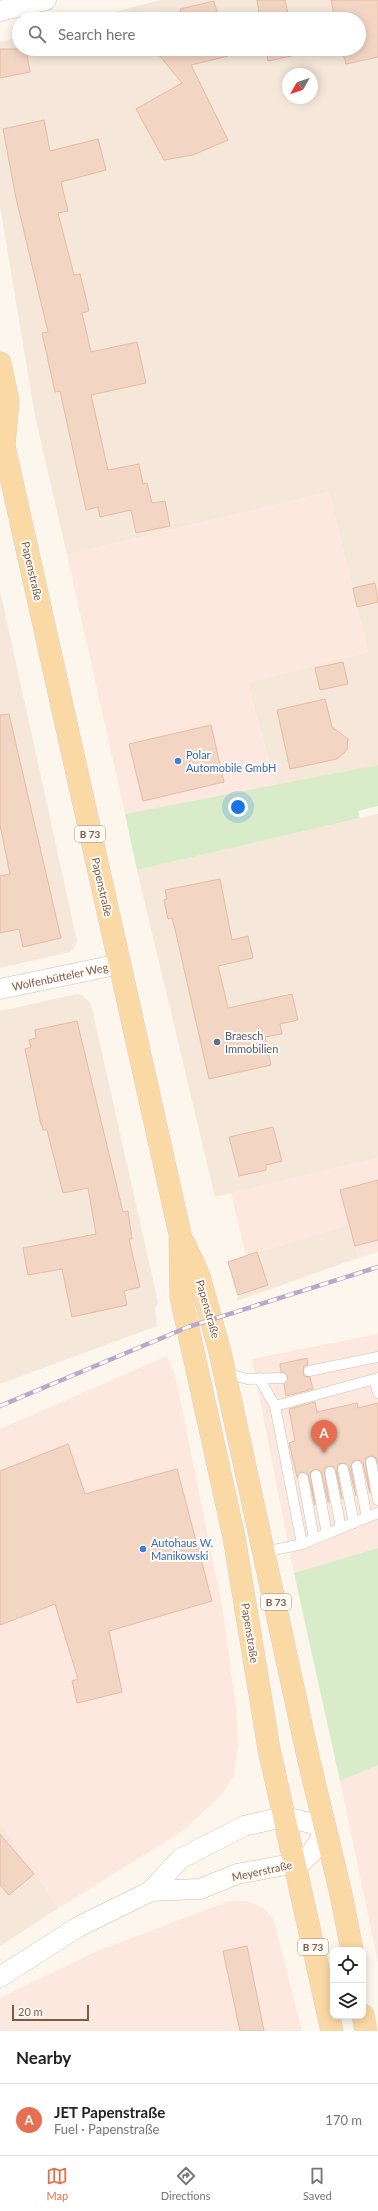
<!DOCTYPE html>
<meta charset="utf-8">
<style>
body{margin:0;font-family:Lato,sans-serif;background:#f2f2f2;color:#222}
.controls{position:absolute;right:12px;bottom:12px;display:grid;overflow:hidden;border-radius:8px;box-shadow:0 2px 10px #0003}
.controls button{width:36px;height:36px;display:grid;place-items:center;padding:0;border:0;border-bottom:1px solid #e0e0e0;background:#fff;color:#222;font:20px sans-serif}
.compass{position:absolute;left:282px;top:68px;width:36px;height:36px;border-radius:50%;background:#fff;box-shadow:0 2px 10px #0003;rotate:230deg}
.scale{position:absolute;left:12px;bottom:10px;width:77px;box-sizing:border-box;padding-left:4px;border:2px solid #7a5c4d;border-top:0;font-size:11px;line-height:14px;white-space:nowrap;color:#7a5c4d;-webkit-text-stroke:3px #fffaf3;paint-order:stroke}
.you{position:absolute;left:238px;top:807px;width:14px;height:14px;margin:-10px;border:3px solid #fff;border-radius:50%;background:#1a73e8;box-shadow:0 0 0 6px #1a73e833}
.badge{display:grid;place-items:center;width:26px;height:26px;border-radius:50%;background:#e76f51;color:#fff;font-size:13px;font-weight:700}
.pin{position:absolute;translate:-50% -33px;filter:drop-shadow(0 1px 2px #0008)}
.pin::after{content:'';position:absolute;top:21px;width:14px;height:12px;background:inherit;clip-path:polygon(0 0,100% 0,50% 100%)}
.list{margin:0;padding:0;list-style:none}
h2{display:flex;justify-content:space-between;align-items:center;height:52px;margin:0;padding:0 16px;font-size:17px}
h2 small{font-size:13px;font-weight:400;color:#767676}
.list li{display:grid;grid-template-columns:26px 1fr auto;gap:12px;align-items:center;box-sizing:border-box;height:72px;padding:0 16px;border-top:1px solid #e0e0e0}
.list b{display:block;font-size:15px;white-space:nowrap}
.list p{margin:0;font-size:13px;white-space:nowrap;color:#767676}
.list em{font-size:13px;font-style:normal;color:#767676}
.icon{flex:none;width:22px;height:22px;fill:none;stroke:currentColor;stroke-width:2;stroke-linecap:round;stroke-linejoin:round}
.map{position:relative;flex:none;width:378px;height:2031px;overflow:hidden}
.search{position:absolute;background:#fff;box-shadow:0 2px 10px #0003;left:12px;right:12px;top:12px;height:44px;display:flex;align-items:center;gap:10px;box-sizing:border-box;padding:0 14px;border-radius:22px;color:#767676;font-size:15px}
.sheet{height:124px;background:#fff}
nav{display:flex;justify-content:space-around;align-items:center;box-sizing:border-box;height:56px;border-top:1px solid #e0e0e0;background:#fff;font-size:11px;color:#767676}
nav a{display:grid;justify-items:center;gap:2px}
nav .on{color:#e76f51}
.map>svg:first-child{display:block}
.residential{fill:#f5e8da;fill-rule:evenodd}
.commercial{fill:#fde8e0}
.green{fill:#d8ecc9}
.building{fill:#f3d5c3;stroke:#e6bba3}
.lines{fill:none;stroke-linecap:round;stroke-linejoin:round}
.service-casing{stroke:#d1beb0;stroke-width:11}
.minor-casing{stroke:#d1beb0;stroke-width:21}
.primary-casing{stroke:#dad1cd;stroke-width:23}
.service{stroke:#fff;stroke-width:10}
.minor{stroke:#fff;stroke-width:20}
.primary{stroke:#fbd9a5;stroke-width:22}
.rail-casing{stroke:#b9a8c9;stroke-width:4.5}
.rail{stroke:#fffaf3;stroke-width:3;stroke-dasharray:9;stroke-linecap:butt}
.shop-dot{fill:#3f7fe0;stroke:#fffaf3;stroke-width:1.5}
.service-dot{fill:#5c6f8a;stroke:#fffaf3;stroke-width:1.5}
.labels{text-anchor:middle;stroke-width:4;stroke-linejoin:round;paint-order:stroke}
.shield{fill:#fffaf3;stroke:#a28b7f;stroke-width:1}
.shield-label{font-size:10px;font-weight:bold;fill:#7a5c4d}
.street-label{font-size:11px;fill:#7a5c4d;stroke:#fffaf3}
.shop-label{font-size:11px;fill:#366cbe;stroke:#fffaf3;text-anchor:start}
.service-label{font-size:11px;fill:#4e5e75;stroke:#fffaf3;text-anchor:start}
</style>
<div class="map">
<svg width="378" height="2031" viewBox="0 0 378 2031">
<rect width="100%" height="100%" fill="#fdf6ec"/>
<path class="residential" d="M161 0H378V765L276 786 247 682 368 652 329 492 67 555 35 416 0 206V42L19 37V49H359V19H88ZM288 74H312V98H288Z
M0 590 77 941 74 948 70 952 0 968Z
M378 814V1158L215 1197 137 870Z
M77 994 82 995 91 1004 158 1302 155 1310 157 1326 0 1384V1011Z
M349 1224 358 1258 237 1301 238 1295 228 1262Z
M0 1822 59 1908 0 1946Z"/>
<path class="commercial" d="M329 492 368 652 247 683 276 786 125 814 67 555Z
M378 1158V1252L358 1258 349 1225 246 1256 231 1193Z
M378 1334V1548L294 1573 252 1359Z
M167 1356 175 1375 222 1605 237 1714 238 1746 234 1775 223 1793 184 1830 59 1908 0 1822V1429Z
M378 1765V1963L340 1781Z
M229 1901H246L255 1904 265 1909 274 1921 302 2031H0V1998L95 1952Z"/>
<path class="green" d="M378 765V806L358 811 360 818 137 870 125 814Z
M378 1548V1765L340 1781 294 1573Z"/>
<path class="building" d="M257 0H285L289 19H260Z
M331 0H378V57L346 64 342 49H359V19H335Z
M214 1 219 19H183L180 9Z
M0 49H26L30 72 0 78Z
M154 49H226L228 56 191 65 228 140 193 155 164 160 136 109 182 83Z
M266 49H295L296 55 268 61Z
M44 120 50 151 98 139 106 170 61 182 68 211 58 213 74 275 80 274 89 311 82 313 91 352 137 342 146 383 91 395 108 470 139 464 143 484 147 483 152 503 165 501 170 526 136 533 131 510 100 517 98 507 86 510 60 391 55 392 42 333 48 332 16 198 3 129Z
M375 583 378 602 357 607 353 588Z
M343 662 348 684 320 690 315 668Z
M325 699 332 727 348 739 347 750 337 759 290 769 277 710Z
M9 714 61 938 23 947 19 929 0 933V876L10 874 0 825V715Z
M211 725 224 782 143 801 129 744Z
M220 879 232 940 248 936 253 958 218 966 228 1008 292 994 298 1020 280 1024 282 1034 265 1037 271 1065 209 1079 175 929 172 918 168 919 164 900 167 899 165 890Z
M77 1021 123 1212 128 1211 132 1239H129L140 1287 124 1291 127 1305 72 1317 62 1269 28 1275 23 1248 96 1234 88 1188 63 1193 47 1130H43L42 1125H41L25 1049 31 1047 29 1040 36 1038 35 1030Z
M273 1127 282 1161 266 1165V1170L239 1176 229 1137Z
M378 1180V1240L355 1246 340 1190Z
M257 1252 268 1285 238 1295 228 1262Z
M307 1358 308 1365 304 1366 303 1372 304 1376 310 1377 313 1389 286 1396 284 1384 288 1377 285 1373 281 1372 280 1364Z
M315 1402 317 1412 357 1403 358 1408 378 1403V1464L376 1458 373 1456 367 1457 365 1460 370 1493 363 1464 359 1460 353 1461 351 1467 356 1496 349 1468 345 1463 338 1464 337 1470 342 1499 336 1471 332 1466 326 1467 324 1470 329 1502H328L321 1471 314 1469 310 1473 315 1505 308 1474 301 1472 297 1477 289 1443 295 1441 289 1409Z
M68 1444 85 1494 177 1469 212 1601 109 1631 122 1692 77 1703 72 1681 78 1679 55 1604 0 1625V1471Z
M0 1834 34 1874 9 1895 0 1885Z
M247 1946 264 2031H240L223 1951Z"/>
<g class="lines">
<g class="service-casing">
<path id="service" d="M309 1371 378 1357
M224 1373 247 1379 282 1378
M259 1378 275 1406 302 1544
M374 1379 378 1393
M275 1406 378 1378
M371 1462 378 1500
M357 1466 367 1518
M343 1469 354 1523
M330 1472 341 1528
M316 1475 327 1534
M303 1478 314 1539
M265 1552 302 1544 378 1513"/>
</g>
<g class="minor-casing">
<path id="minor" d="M0 11 46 0
M0 989 120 964
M0 1977 78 1927 151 1891 180 1859 244 1826 283 1817 311 1823 326 1830 313 1851 302 1862 237 1874 200 1889 151 1891"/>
</g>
<g class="primary-casing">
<path id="primary" d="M0 363 8 401 4 446
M0 439 4 446 180 1234 181 1297 234 1537 269 1749 332 2031
M184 1243 199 1276 220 1352 309 1761 341 1894 352 1950
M363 2015 366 2031"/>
</g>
<use href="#service" class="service"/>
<use href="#minor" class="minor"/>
<use href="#primary" class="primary"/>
<g class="rail-casing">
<path id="rail" d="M0 1406 188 1327 378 1267"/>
</g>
<use href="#rail" class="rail"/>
</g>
<g class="shop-dot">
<circle cx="178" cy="761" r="4"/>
<circle cx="143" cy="1549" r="4"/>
</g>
<circle class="service-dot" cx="217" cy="1042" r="4"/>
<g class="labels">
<g class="shield">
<rect x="75" y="826" width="30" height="16" rx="3"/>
<rect x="261" y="1594" width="30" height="16" rx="3"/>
<rect x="298" y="1939" width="30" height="16" rx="3"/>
</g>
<g class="shield-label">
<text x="90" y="838">B 73</text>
<text x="276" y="1606">B 73</text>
<text x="313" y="1951">B 73</text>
</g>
<g class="street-label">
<text transform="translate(32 571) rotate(77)" y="4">Papenstraße</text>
<text transform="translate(102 887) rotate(77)" y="4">Papenstraße</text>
<text transform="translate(60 977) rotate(-12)" y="4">Wolfenbütteler Weg</text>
<text transform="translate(208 1309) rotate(74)" y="4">Papenstraße</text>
<text transform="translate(250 1633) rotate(81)" y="4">Papenstraße</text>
<text transform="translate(262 1871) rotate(-12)" y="4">Meyerstraße</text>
</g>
<g class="shop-label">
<text x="186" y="759">Polar<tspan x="186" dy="13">Automobile GmbH</tspan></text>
<text x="151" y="1547">Autohaus W.<tspan x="151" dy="13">Manikowski</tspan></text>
</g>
<g class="service-label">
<text x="225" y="1040">Braesch<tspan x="225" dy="13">Immobilien</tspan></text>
</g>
</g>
</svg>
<div class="controls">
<button><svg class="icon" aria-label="locate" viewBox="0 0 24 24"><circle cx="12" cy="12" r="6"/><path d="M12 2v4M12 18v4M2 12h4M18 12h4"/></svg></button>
<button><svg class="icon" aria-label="layers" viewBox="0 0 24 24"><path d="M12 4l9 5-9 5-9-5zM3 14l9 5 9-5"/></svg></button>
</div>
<svg class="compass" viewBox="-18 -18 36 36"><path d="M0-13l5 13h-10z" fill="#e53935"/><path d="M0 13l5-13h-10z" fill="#767676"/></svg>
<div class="scale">20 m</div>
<div class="you"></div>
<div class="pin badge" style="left:324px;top:1453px">A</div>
<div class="search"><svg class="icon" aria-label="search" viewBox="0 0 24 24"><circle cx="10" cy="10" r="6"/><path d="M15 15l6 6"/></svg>Search here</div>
</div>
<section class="sheet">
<h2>Nearby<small></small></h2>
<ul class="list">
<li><span class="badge">A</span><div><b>JET Papenstraße</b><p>Fuel · Papenstraße</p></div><em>170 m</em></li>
</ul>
</section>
<nav>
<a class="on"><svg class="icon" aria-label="map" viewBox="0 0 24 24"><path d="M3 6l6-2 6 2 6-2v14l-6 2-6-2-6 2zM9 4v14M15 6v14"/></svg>Map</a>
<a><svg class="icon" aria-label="directions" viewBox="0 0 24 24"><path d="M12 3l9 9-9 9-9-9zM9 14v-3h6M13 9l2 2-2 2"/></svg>Directions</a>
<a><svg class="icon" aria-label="saved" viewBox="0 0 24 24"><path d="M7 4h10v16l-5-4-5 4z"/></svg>Saved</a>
</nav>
